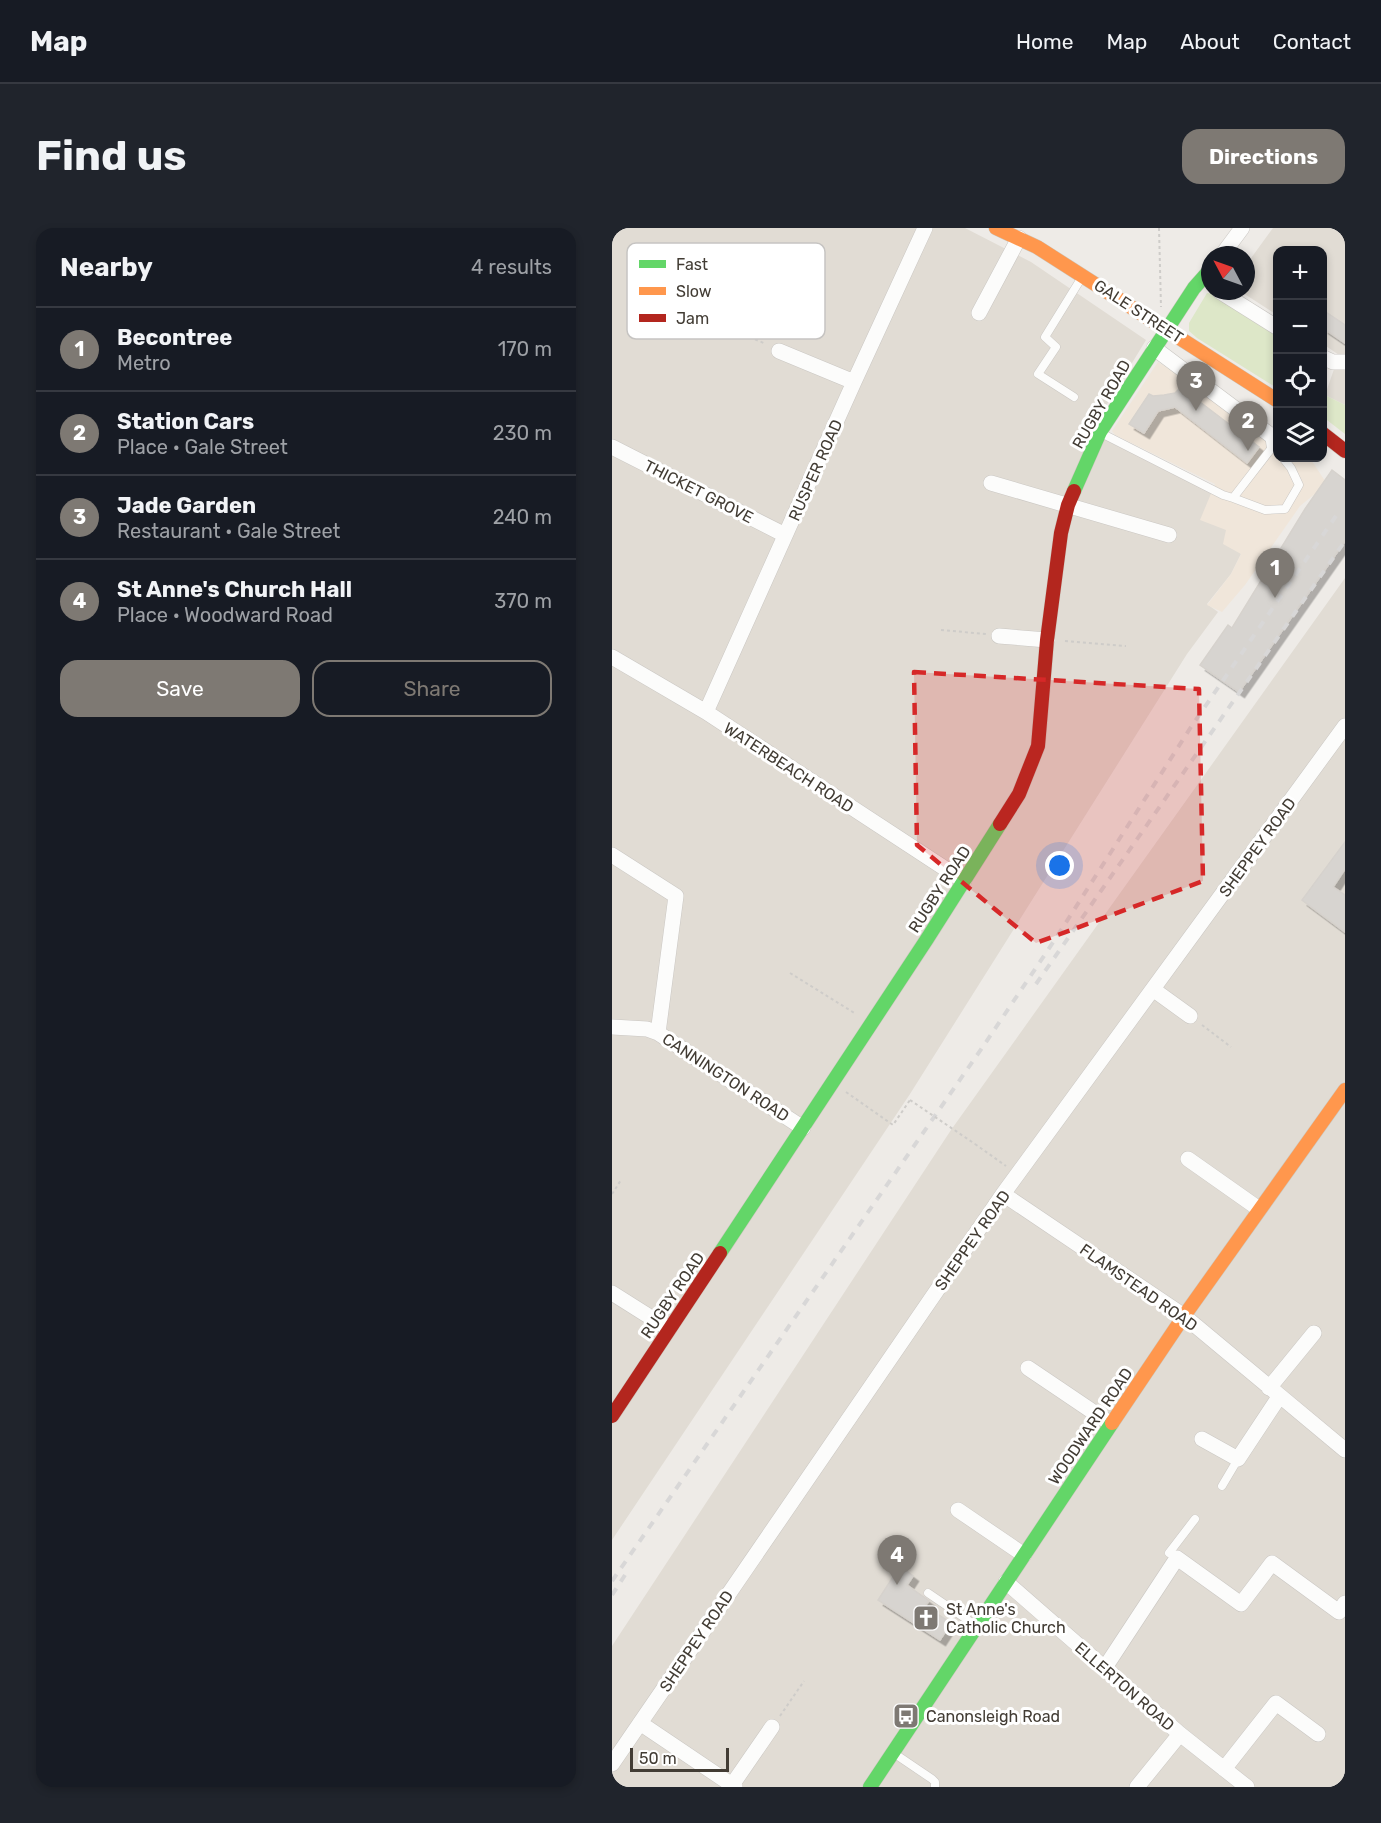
<!DOCTYPE html>
<meta charset="utf-8">
<style>
body{margin:0;font-family:Rubik,sans-serif;background:#20242c;color:#f1f3f6}
.controls{position:absolute;right:18px;top:18px;display:grid;overflow:hidden;border-radius:12px;box-shadow:0 3px 9px #0003}
.controls button{width:54px;height:54px;display:grid;place-items:center;padding:0;border:0;border-bottom:2px solid #363941;background:#171b24;color:#f1f3f6;font:30px sans-serif}
.compass{position:absolute;left:589px;top:18px;width:54px;height:54px;border-radius:50%;background:#171b24;box-shadow:0 3px 9px #0003;rotate:311deg}
.scale{position:absolute;left:18px;bottom:15px;width:99px;box-sizing:border-box;padding-left:6px;border:3px solid #423c34;border-top:0;font-size:16px;line-height:21px;white-space:nowrap;color:#423c34;-webkit-text-stroke:4px #fff;paint-order:stroke}
.you{position:absolute;left:448px;top:638px;width:21px;height:21px;margin:-15px;border:4px solid #fff;border-radius:50%;background:#1a73e8;box-shadow:0 0 0 9px #1a73e833}
.badge{display:grid;place-items:center;width:39px;height:39px;border-radius:50%;background:#7e7973;color:#fff;font-size:20px;font-weight:700}
.pin{position:absolute;translate:-50% -50px;filter:drop-shadow(0 2px 3px #0008)}
.pin::after{content:'';position:absolute;top:32px;width:21px;height:18px;background:inherit;clip-path:polygon(0 0,100% 0,50% 100%)}
.list{margin:0;padding:0;list-style:none}
h2{display:flex;justify-content:space-between;align-items:center;height:78px;margin:0;padding:0 24px;font-size:26px}
h2 small{font-size:20px;font-weight:400;color:#9ea1a6}
.list li{display:grid;grid-template-columns:39px 1fr auto;gap:18px;align-items:center;box-sizing:border-box;height:84px;padding:0 24px;border-top:2px solid #363941}
.list b{display:block;font-size:22px;white-space:nowrap}
.list p{margin:0;font-size:20px;white-space:nowrap;color:#9ea1a6}
.list em{font-size:20px;font-style:normal;color:#9ea1a6}
.actions{display:flex;gap:12px;padding:18px 24px}
.actions a{flex:1;padding:14px 0;border:2px solid #7e7973;border-radius:18px;text-align:center;font-size:21px;color:#7e7973}
.actions .main{background:#7e7973;color:#fff}
.icon{flex:none;width:33px;height:33px;fill:none;stroke:currentColor;stroke-width:2;stroke-linecap:round;stroke-linejoin:round}
.map{position:relative;flex:none;width:733px;height:1559px;overflow:hidden;border-radius:18px}
header{display:flex;align-items:center;gap:36px;box-sizing:border-box;height:84px;padding:0 30px;background:#171b24;border-bottom:2px solid #363941}
header strong{font-size:28px}
nav{display:flex;gap:33px;margin-inline-start:auto;font-size:21px}
.intro{display:flex;align-items:center;justify-content:space-between;box-sizing:border-box;height:144px;padding:0 36px}
h1{margin:0;font-size:42px}
.button{padding:15px 27px;border-radius:18px;background:#7e7973;color:#fff;font-size:21px;font-weight:700}
main{display:flex;gap:36px;padding:0 36px}
aside{flex:1;background:#171b24;border-radius:18px;box-shadow:0 3px 9px #0003}
.map>svg:first-child{display:block}
.residential{fill:#e1dcd4}
.commercial{fill:#f0e6da}
.green{fill:#dde7c8}
.building{fill:#d7d4d0;stroke:#d6d2cd;stroke-width:1.5;filter:url(#shadow)}
.lines{fill:none;stroke-linecap:round;stroke-linejoin:round}
.lane-casing{stroke:#cac7c3;stroke-width:9}
.street-casing{stroke:#cac7c3;stroke-width:16}
.fast-casing{stroke:#ccc8bf;stroke-width:15}
.slow-casing{stroke:#ccc8bf;stroke-width:15}
.jam-casing{stroke:#ccc8bf;stroke-width:15}
.path{stroke:#ceccc9;stroke-width:2;stroke-dasharray:3 3;stroke-linecap:butt}
.lane{stroke:#fcfcfb;stroke-width:8}
.street{stroke:#fcfcfb;stroke-width:15}
.fast{stroke:#63d668;stroke-width:14}
.slow{stroke:#ff974d;stroke-width:14}
.jam{stroke:#b3261e;stroke-width:14}
.rail{stroke:#d8d7d7;stroke-width:4;stroke-dasharray:8 8;stroke-linecap:butt}
.path-bridge{stroke:#ceccc9;stroke-width:2;stroke-dasharray:3 3;stroke-linecap:butt}
.marked{fill:#d62828;fill-opacity:0.2;stroke:#d62828;stroke-width:4.5;stroke-dasharray:12 8;stroke-linejoin:round}
.labels{text-anchor:middle;stroke-width:6;stroke-linejoin:round;paint-order:stroke}
.street-label{font-size:16px;fill:#423c34;stroke:#fff}
.poi-label{font-size:16px;fill:#423c34;stroke:#fff;text-anchor:start}
.key{fill:#fff;stroke:#c6c4c2;stroke-width:1.5}
.key-label{font-size:16px;fill:#423c34}
</style>
<header>
<strong>Map</strong>
<nav><a>Home</a><a>Map</a><a>About</a><a>Contact</a></nav>
</header>
<div class="intro"><h1>Find us</h1><a class="button">Directions</a></div>
<main>
<aside>
<h2>Nearby<small>4 results</small></h2>
<ul class="list">
<li><span class="badge">1</span><div><b>Becontree</b><p>Metro</p></div><em>170 m</em></li>
<li><span class="badge">2</span><div><b>Station Cars</b><p>Place · Gale Street</p></div><em>230 m</em></li>
<li><span class="badge">3</span><div><b>Jade Garden</b><p>Restaurant · Gale Street</p></div><em>240 m</em></li>
<li><span class="badge">4</span><div><b>St Anne's Church Hall</b><p>Place · Woodward Road</p></div><em>370 m</em></li>
</ul>
<div class="actions"><a class="main">Save</a><a>Share</a></div>
</aside>
<div class="map">
<svg width="733" height="1559" viewBox="0 0 733 1559">
<defs>
<filter id="shadow"><feDropShadow dx="5.5" dy="5.5" stdDeviation="0" flood-color="#0004"/></filter>
</defs>
<rect width="100%" height="100%" fill="#eeebe7"/>
<path class="residential" d="M0 0H353L419 34 534 112 478 204 599 264 615 302 629 326 619 346 595 376 606 384 575 426 298 866 0 1312Z
M661 0H733V177L713 167 727 127 711 116 710 22H666L665 87 628 63H634V37Z
M733 350V1559H0V1418L339 902Z"/>
<path class="commercial" d="M546 134 665 208 666 230H698L715 256 688 278 633 357 610 384 595 377 619 346 629 326 611 316 614 302 588 292 603 256 503 207 500 203Z"/>
<path class="green" d="M595 65 606 66 665 104V160L585 110 577 103V95Z
M711 166 733 177V206L711 189Z"/>
<path class="building" d="M711 82 733 97V115L711 100Z
M567 161 574 167 576 165 647 219 635 235 563 179 546 183 532 205 517 196 537 166 541 168 552 167 563 165Z
M720 242 733 252V313L627 464 588 437 616 397 620 400 693 281Z
M733 614V641L721 659 733 667V704L690 672Z
M288 1338 301 1348 295 1357 317 1373 313 1378 339 1395 328 1412 266 1372Z"/>
<g class="lines">
<g class="lane-casing">
<path id="lane" d="M462 169 426 146 444 119 433 109 470 49
M489 205 611 267 621 270 662 217 663 219
M621 270 653 282 673 281 687 257 679 240 671 230
M610 1258 626 1231
M557 1325 583 1291
M316 1365 363 1397
M283 1526 320 1551 323 1554V1559"/>
</g>
<g class="street-casing">
<path id="street" d="M610 27 630 0
M607 63 666 100
M367 85 407 10
M542 120 661 209 662 217
M167 123 242 154
M710 129 721 134H733
M0 219 173 307
M379 255 557 307
M387 408 435 412
M0 429 94 484 352 653
M94 484 242 154 313 0
M0 627 64 668 46 805
M542 762 578 788
M0 799 35 801 46 805 191 900
M576 931 647 981
M391 966 572 1088 733 1222
M0 1065 57 1101
M416 1140 499 1196
M657 1160 702 1105
M590 1211 626 1231 667 1169
M346 1282 412 1327
M394 1354 568 1506 635 1559
M492 1441 565 1330 629 1376 660 1335 727 1384 733 1375
M28 1495 123 1559
M0 1536 391 966 733 498
M612 1541 664 1475 706 1506
M120 1557 160 1499
M525 1559 568 1506"/>
</g>
<g class="fast-casing">
<path id="fast" d="M462 263 488 204 582 60 598 42
M108 1025 315 711 388 596
M258 1559 500 1195"/>
</g>
<g class="slow-casing">
<path id="slow" d="M384 0 425 19 666 173
M500 1195 572 1088 733 862"/>
</g>
<g class="jam-casing">
<path id="jam" d="M710 205 733 223
M388 596 407 566 426 518 435 412 449 305 456 277 462 263
M0 1188 108 1025"/>
</g>
<path class="path" d="M547 0 549 79
M110 97 154 116
M329 402 374 406
M453 413 514 418
M178 745 244 786
M590 797 619 819
M234 864 281 897 298 872
M363 916 394 938
M0 966 9 952
M168 1488 192 1453"/>
<use href="#lane" class="lane"/>
<use href="#street" class="street"/>
<use href="#fast" class="fast"/>
<use href="#slow" class="slow"/>
<use href="#jam" class="jam"/>
<path class="rail" d="M424 756 733 313
M0 1353 370 820 444 710 579 499 726 285
M0 1367 13 1347"/>
<path class="path-bridge" d="M298 872 363 916"/>
</g>
<path class="marked" d="M302 444 587 461 591 653 424 715 305 617Z"/>
<defs>
<g id="church-square" transform="scale(1.35)"><rect x="-9" y="-9" width="18" height="18" rx="4" fill="#7e7973" stroke="#fff"/><path d="M-1.2-6h2.4v3.5h3.3v2.4h-3.3V6h-2.4V-.1h-3.3v-2.4h3.3Z" fill="#fff"/></g>
<g id="bus-square" transform="scale(1.35)"><rect x="-9" y="-9" width="18" height="18" rx="4" fill="#7e7973" stroke="#fff"/><path d="M-5-6H5V4H4V6H2V4H-2V6H-4V4H-5ZM-3.5-4V0h7V-4ZM-3.5 1.2v1.5H-2V1.2ZM2 1.2v1.5H3.5V1.2Z" fill="#fff"/></g>
</defs>
<g fill-rule="evenodd">
<use href="#church-square" x="314" y="1390"/>
<use href="#bus-square" x="294" y="1488"/>
</g>
<g class="labels">
<g class="street-label">
<text transform="translate(527 83) rotate(33)" y="6">GALE STREET</text>
<text transform="translate(489 176) rotate(-60)" y="6">RUGBY ROAD</text>
<text transform="translate(203 242) rotate(-66)" y="6">RUSPER ROAD</text>
<text transform="translate(87 263) rotate(27)" y="6">THICKET GROVE</text>
<text transform="translate(177 539) rotate(33)" y="6">WATERBEACH ROAD</text>
<text transform="translate(645 619) rotate(-54)" y="6">SHEPPEY ROAD</text>
<text transform="translate(327 661) rotate(-57)" y="6">RUGBY ROAD</text>
<text transform="translate(114 849) rotate(33)" y="6">CANNINGTON ROAD</text>
<text transform="translate(360 1012) rotate(-55)" y="6">SHEPPEY ROAD</text>
<text transform="translate(527 1059) rotate(35)" y="6">FLAMSTEAD ROAD</text>
<text transform="translate(60 1067) rotate(-56)" y="6">RUGBY ROAD</text>
<text transform="translate(478 1198) rotate(-56)" y="6">WOODWARD ROAD</text>
<text transform="translate(84 1413) rotate(-56)" y="6">SHEPPEY ROAD</text>
<text transform="translate(513 1458) rotate(41)" y="6">ELLERTON ROAD</text>
</g>
<g class="poi-label">
<text x="334" y="1387">St Anne's<tspan x="334" dy="18">Catholic Church</tspan></text>
<text x="314" y="1494">Canonsleigh Road</text>
</g>
</g>
<rect x="15" y="15" width="198" height="96" rx="9" class="key"/>
<rect x="27" y="32" width="27" height="8" fill="#63d668"/>
<rect x="27" y="59" width="27" height="8" fill="#ff974d"/>
<rect x="27" y="86" width="27" height="8" fill="#b3261e"/>
<g class="key-label">
<text x="64" y="42">Fast</text>
<text x="64" y="69">Slow</text>
<text x="64" y="96">Jam</text>
</g>
</svg>
<div class="controls">
<button>+</button>
<button>−</button>
<button><svg class="icon" aria-label="locate" viewBox="0 0 24 24"><circle cx="12" cy="12" r="6"/><path d="M12 2v4M12 18v4M2 12h4M18 12h4"/></svg></button>
<button><svg class="icon" aria-label="layers" viewBox="0 0 24 24"><path d="M12 4l9 5-9 5-9-5zM3 14l9 5 9-5"/></svg></button>
</div>
<svg class="compass" viewBox="-18 -18 36 36"><path d="M0-13l5 13h-10z" fill="#e53935"/><path d="M0 13l5-13h-10z" fill="#9ea1a6"/></svg>
<div class="scale">50 m</div>
<div class="you"></div>
<div class="pin badge" style="left:663px;top:370px">1</div>
<div class="pin badge" style="left:636px;top:223px">2</div>
<div class="pin badge" style="left:584px;top:183px">3</div>
<div class="pin badge" style="left:285px;top:1357px">4</div>
</div>
</main>
